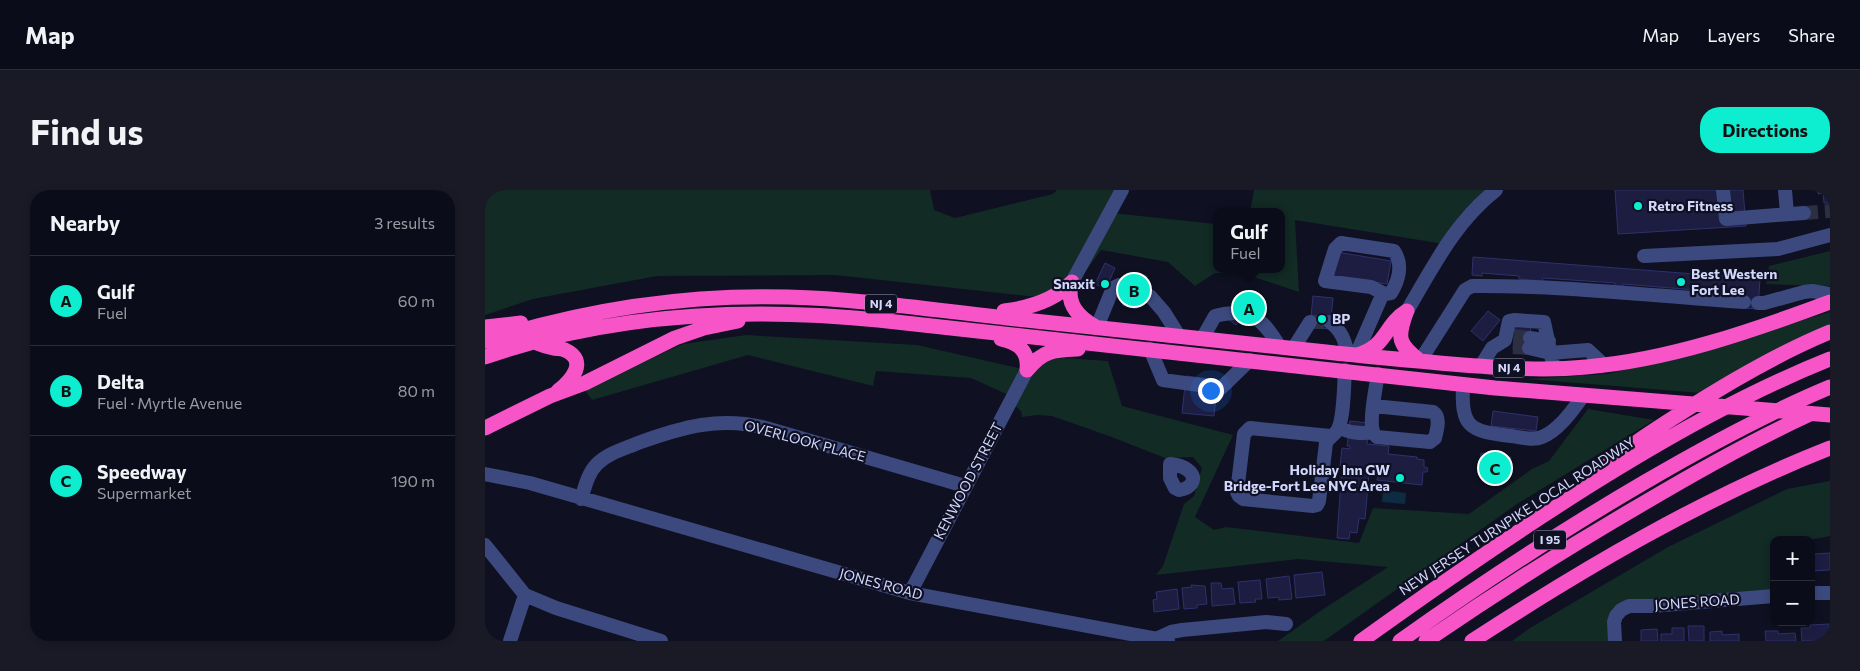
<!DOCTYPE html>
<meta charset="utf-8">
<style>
body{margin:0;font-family:Commissioner,sans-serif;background:#191a26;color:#f1f3f6}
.controls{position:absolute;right:15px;bottom:15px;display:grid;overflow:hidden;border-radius:10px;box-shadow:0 2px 8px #0003}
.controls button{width:45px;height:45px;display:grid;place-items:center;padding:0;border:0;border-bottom:1px solid #2b2c38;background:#0b0c19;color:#f1f3f6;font:25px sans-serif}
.you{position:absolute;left:725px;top:200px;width:18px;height:18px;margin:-12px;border:4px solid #fff;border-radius:50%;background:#1a73e8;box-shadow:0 0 0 8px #1a73e833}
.badge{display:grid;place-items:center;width:32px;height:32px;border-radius:50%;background:#0dedd0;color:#111;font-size:16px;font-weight:700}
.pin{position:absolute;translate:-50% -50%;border:2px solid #fff;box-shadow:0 1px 5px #0006}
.popup{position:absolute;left:728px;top:18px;width:72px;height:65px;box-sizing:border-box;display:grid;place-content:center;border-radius:10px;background:#0b0c19;filter:drop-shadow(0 1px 4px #0005);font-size:16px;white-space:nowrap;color:#9a9ba2}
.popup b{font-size:19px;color:#f1f3f6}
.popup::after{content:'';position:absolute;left:50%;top:100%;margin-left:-10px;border:10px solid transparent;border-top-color:#0b0c19}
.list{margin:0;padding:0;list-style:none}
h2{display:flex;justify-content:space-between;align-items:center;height:65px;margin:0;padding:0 20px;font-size:21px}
h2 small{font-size:16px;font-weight:400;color:#9a9ba2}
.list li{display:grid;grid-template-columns:32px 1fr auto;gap:15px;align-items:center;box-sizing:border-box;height:90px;padding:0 20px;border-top:1px solid #2b2c38}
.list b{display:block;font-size:19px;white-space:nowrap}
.list p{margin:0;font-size:16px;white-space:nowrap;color:#9a9ba2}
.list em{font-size:16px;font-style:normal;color:#9a9ba2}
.map{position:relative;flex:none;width:1345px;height:451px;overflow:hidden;border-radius:20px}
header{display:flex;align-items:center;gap:30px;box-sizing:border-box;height:70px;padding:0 25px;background:#0b0c19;border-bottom:1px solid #2b2c38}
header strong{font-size:24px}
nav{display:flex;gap:28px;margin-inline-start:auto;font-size:18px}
.intro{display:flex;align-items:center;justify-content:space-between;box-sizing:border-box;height:120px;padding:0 30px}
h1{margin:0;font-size:35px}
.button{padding:12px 22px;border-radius:20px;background:#0dedd0;color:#111;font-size:18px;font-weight:700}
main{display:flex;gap:30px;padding:0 30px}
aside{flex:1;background:#0b0c19;border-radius:20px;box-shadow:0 2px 8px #0003}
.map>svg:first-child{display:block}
.green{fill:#122b24}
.water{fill:#0e2c41}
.building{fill:#1c1d41;stroke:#2f316c}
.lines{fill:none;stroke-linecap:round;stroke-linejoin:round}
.minor-tunnel{stroke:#2c2e42;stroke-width:14;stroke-dasharray:14 7;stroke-linecap:butt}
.minor{stroke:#3c497e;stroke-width:14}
.highway{stroke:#f654c7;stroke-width:15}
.poi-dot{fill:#0dedd0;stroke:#0f1021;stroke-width:2}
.labels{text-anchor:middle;stroke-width:4.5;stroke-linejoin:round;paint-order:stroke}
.shield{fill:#0f1021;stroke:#989bbb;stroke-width:1}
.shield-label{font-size:12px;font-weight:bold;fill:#d2d7fd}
.poi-label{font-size:14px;font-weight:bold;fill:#d2d7fd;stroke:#0f1021;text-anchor:start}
.street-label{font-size:14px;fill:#d2d7fd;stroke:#0f1021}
</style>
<header>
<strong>Map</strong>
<nav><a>Map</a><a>Layers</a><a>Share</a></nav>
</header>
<div class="intro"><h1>Find us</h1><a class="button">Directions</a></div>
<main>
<aside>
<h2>Nearby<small>3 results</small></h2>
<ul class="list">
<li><span class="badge">A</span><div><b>Gulf</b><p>Fuel</p></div><em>60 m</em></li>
<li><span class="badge">B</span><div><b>Delta</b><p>Fuel · Myrtle Avenue</p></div><em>80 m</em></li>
<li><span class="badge">C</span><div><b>Speedway</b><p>Supermarket</p></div><em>190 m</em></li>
</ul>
</aside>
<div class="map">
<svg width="1345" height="451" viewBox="0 0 1345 451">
<rect width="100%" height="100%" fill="#0f1021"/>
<path class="green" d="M0 0H445L449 20 470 28 568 4 572 0H638L627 23 731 34 732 79H796V22H765L769 0H1011L959 60 953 53 810 30 814 102 757 83H730L710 96 683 72 616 60 580 110 350 85 172 86 48 109 0 125Z
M1345 61V96L1281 94 1284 76Z
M1345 122V139L1216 203 1042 189 1122 184 1213 161Z
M261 145 432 155 542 180 567 169 579 168 623 171 637 216 748 245 710 327 729 340 741 337 874 353 888 318 984 324 1047 279 1064 271 1103 219 1169 230 1032 314 839 451H793L834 422 903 377 813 369 671 385 678 376 699 314 709 306 717 278 708 267 680 268 624 246 567 226 552 225 537 227 536 221 526 212 528 207 486 188 391 181 388 196 263 165 107 210 99 199 198 154Z
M1345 291V346L1324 350H1289V406L1136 420 1130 451H1027L1045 438 1183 357 1302 299Z"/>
<path class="water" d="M898 300 921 303 920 314 897 312Z"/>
<path class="building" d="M1130 0H1258L1261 36 1133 44Z
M1333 0H1345V13H1339L1338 3 1333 4Z
M852 62 906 71 902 94 849 86Z
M988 67 1275 89 1273 119 1258 118 1259 104 1138 94V99L1130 98V93L1058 88 1057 91 1034 89V86L997 83V86L987 85Z
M620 73 630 78 621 99 610 94Z
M648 82 662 86 651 119 637 115Z
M766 100 781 111 766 130 759 125 751 135 739 126 747 116 751 120Z
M828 106 848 108 845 139 825 137Z
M1003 121 1015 130 998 151 986 141Z
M1030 133 1046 134 1044 160 1028 159Z
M701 186 733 190 729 226 697 223Z
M1008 221 1053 227 1051 241 1006 236Z
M865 231 884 233 882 254 904 256 903 264 932 267V269L939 270V277L943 278 942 282H938L937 295 892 290 893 285 884 284 880 329 874 328 872 343 865 342 864 349 852 348 857 277 855 276 857 258 865 259V256H862Z
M996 263 1026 267 1022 288 993 284Z
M1345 363V380L1326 381V366H1329V364Z
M837 382 840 405 811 408 809 385Z
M804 386 807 409 794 410V407L783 408 781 389Z
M775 390 777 409H770L771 412 755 413 753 392Z
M726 393H736L737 399 748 398 750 414 727 416Z
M706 395 720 396 722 414 712 415V418L699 419 697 398 707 397Z
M692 399 694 419 669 422 668 410 672 409 671 402Z
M1344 434V447H1337V451H1317L1316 438H1325V435Z
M1203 436H1219V451H1204Z
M1187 438H1199V451H1176V444H1187Z
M1172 439 1173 451H1156V440Z
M1237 441V445L1254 444V451H1225V442Z
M1280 441H1293V444L1310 443 1311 451H1281Z"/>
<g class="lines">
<path class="minor-tunnel" d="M1319 23 1345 21
M825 132H845
M1029 146 1045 148
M1028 157 1044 158"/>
<path class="minor" d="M1238 0 1241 29 1319 23
M1300 0 1302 24
M856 53 909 61C918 74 914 90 906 103L900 104 886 97 840 91 850 59Z
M1159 66 1293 59 1345 45
M587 92 637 0
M1273 113H1279L1319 102 1327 101 1345 104
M922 121C948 77 970 32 1011 0
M845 132C857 141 860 151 863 165
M612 137 628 98 634 95 665 106 679 122 694 146
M1045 148 1064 151
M717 149 730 126C766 117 777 128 795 157
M1044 158 1065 163 1103 160 1119 175
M665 159 678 190 736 198 765 170
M808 159 825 132
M871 165 898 103
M935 171 980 100 987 96C1078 95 1168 106 1259 112
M996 176 1007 158 1020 150 1024 131 1029 130 1059 132 1069 179
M978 194C976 238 984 241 1026 246 1035 247 1048 251 1057 247 1074 240 1087 221 1098 206
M889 216 948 222C956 227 952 240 950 248L945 252 892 247C889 244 889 245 888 241 884 231 891 196 893 184
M854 237C863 243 877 244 888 242
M845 246 765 238 759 244 752 302 754 306 758 309 828 316 832 315 834 311 841 253C844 247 851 244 853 239 859 228 859 193 860 180
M685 274C692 275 699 276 704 281 714 290 704 299 694 300L690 298 685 288Z
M0 284 45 293 425 403 683 451
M96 309C100 297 103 283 112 274 123 263 139 259 153 253 197 237 235 226 281 238L480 296
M0 355 40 405 71 418 176 451
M425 403 542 180
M1326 403H1345
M673 448 686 442 697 440 781 432 801 434
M25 451 40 405
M1130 451 1129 432 1131 426 1136 420 1144 416H1167L1289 406"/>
<path class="highway" d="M587 92C580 113 593 127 611 137
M519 121C544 118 569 111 587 92
M921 123C912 148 913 154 935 171
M0 137 36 133
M516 149C534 153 544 161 542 180
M0 151C98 120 201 104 303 107 376 109 449 120 522 128 628 139 735 151 841 162 887 167 932 171 978 175 1019 178 1060 181 1101 177 1184 170 1267 141 1345 112
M52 153C57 155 63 157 68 158 72 159 76 158 80 160 104 171 86 191 73 201
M872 165C902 157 899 135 922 121
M0 167C126 123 261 117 393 130L1010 198 1345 225
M542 180C558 160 569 160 593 159
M0 238 65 206 100 193 190 148 219 138 253 131
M1118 279C1143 256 1171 239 1199 221 1246 191 1294 163 1345 142
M876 451C951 397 1026 345 1104 296 1181 248 1260 203 1345 169
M915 451C994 395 1076 341 1160 292 1220 257 1280 224 1345 197
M941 451C1012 402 1085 356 1159 313 1213 281 1266 251 1323 225
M987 451C1101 377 1218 308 1345 258"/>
</g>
<g class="poi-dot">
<circle cx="1153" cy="16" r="5"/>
<circle cx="1196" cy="92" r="5"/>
<circle cx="620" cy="94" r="5"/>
<circle cx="837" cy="129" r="5"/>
<circle cx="915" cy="288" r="5"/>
</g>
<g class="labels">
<g class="shield">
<rect x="380" y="104.5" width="32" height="19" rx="4"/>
<rect x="1008" y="168.5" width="32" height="19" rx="4"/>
<rect x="1049" y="340.5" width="32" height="19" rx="4"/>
</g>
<g class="shield-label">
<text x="396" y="118">NJ 4</text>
<text x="1024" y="182">NJ 4</text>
<text x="1065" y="354">I 95</text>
</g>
<g class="poi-label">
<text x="1163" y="21">Retro Fitness</text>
<text x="1206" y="89">Best Western<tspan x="1206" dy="16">Fort Lee</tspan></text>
<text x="610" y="99" text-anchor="end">Snaxit</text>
<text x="847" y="134">BP</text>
<text x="905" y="285" text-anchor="end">Holiday Inn GW<tspan x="905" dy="16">Bridge-Fort Lee NYC Area</tspan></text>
</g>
<g class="street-label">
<text transform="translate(320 251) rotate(15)" y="5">OVERLOOK PLACE</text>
<text transform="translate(483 291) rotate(-62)" y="5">KENWOOD STREET</text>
<text transform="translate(1032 326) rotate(-33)" y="5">NEW JERSEY TURNPIKE LOCAL ROADWAY</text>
<text transform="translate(396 394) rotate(15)" y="5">JONES ROAD</text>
<text transform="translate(1212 412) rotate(-4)" y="5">JONES ROAD</text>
</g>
</g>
</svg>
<div class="controls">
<button>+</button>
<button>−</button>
</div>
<div class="you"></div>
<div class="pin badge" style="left:764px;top:118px">A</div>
<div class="popup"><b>Gulf</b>Fuel</div>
<div class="pin badge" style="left:649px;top:100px">B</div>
<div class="pin badge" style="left:1010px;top:278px">C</div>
</div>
</main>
